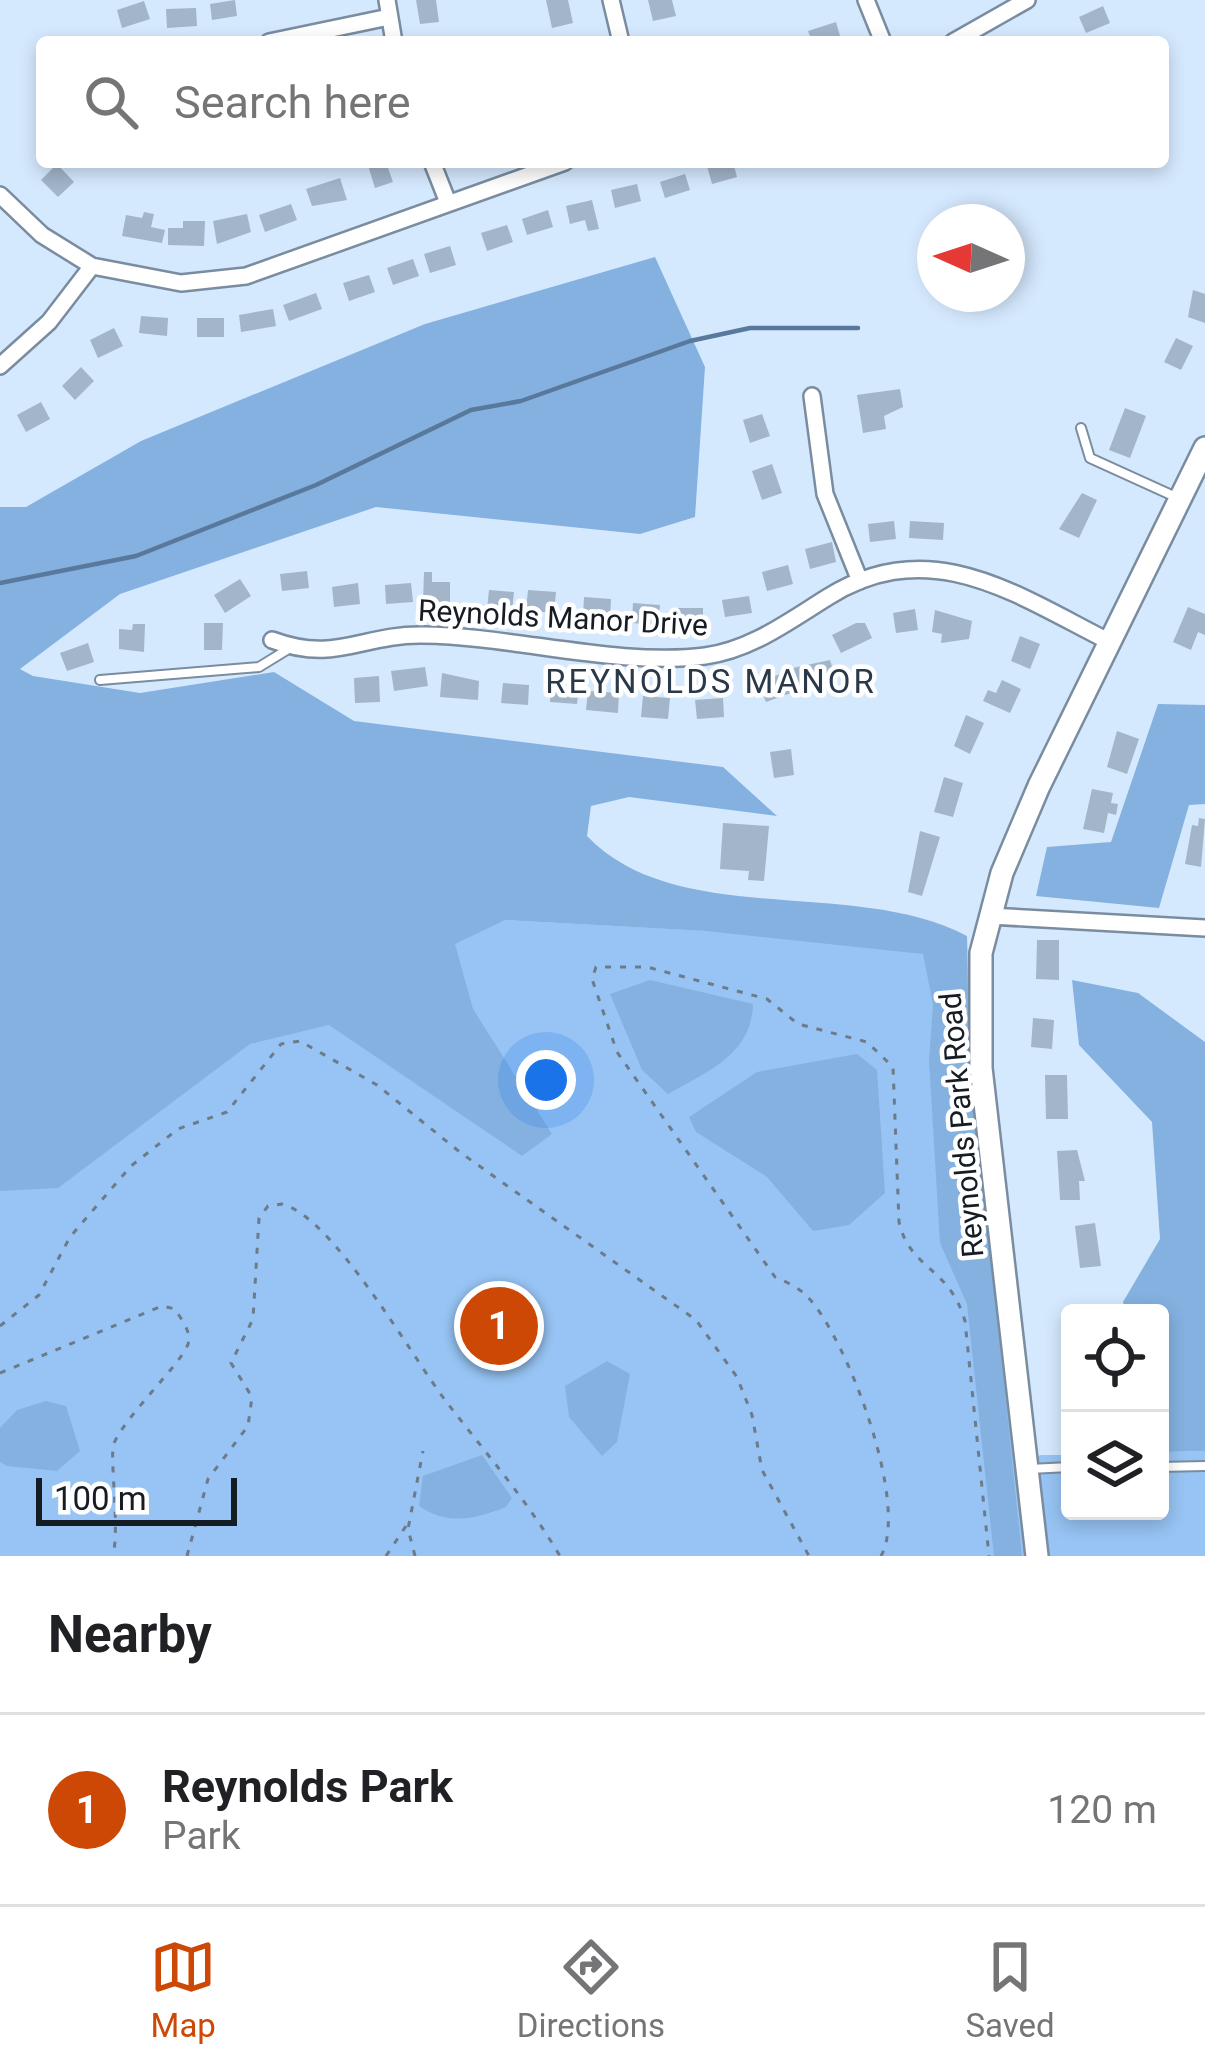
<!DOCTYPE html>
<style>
body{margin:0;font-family:Roboto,sans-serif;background:#f2f2f2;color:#202124}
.controls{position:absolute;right:36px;bottom:36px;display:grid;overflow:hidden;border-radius:12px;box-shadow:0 6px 18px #0003}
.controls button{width:108px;height:108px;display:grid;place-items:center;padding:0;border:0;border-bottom:3px solid #e0e0e0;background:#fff;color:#202124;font:60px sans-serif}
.compass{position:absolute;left:917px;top:204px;width:108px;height:108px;border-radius:50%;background:#fff;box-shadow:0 6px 18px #0003;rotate:273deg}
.scale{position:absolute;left:36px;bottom:30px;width:201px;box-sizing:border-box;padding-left:12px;border:6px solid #151c23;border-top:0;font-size:33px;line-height:42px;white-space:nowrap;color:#151c23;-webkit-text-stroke:9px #fff;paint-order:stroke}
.you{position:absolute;left:546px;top:1080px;width:42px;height:42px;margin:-30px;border:9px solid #fff;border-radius:50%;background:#1a73e8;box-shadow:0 0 0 18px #1a73e833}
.badge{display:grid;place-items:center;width:78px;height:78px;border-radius:50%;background:#cd4804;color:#fff;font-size:39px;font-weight:700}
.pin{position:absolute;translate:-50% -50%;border:6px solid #fff;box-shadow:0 3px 12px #0006}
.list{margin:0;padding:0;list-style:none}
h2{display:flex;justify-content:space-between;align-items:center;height:156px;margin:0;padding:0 48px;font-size:51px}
h2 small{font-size:39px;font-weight:400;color:#757577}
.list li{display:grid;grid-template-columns:78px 1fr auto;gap:36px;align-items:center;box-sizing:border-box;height:192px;padding:0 48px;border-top:3px solid #e0e0e0}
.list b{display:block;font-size:45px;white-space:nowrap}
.list p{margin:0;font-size:39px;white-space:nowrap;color:#757577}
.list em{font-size:39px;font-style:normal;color:#757577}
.icon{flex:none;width:66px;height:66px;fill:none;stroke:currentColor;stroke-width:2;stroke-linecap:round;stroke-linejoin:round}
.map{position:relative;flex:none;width:1205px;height:1556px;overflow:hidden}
.search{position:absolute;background:#fff;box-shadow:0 6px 18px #0003;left:36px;right:36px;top:36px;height:132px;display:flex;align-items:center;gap:30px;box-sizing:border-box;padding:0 42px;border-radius:12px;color:#757577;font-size:45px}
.sheet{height:348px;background:#fff}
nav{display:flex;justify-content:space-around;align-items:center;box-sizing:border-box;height:168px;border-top:3px solid #e0e0e0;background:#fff;font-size:33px;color:#757577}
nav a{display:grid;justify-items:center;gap:6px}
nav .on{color:#cd4804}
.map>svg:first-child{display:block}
.green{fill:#97c4f4}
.forest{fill:#84b1e0}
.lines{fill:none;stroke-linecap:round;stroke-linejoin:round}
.stream{stroke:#58799b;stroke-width:4.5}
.building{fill:#a2b5c9}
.service-casing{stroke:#7a8ca0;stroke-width:12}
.minor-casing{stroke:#7a8ca0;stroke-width:20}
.secondary-casing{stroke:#7a8ca0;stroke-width:26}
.path{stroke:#6d7a87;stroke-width:3;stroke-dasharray:6 9;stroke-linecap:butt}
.service{stroke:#fff;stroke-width:8}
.minor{stroke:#fff;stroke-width:15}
.secondary{stroke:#fff;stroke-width:21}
.labels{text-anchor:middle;stroke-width:9;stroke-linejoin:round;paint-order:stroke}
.street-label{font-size:30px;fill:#151c23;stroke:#fff}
.neighbourhood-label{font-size:33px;letter-spacing:3px;fill:#29394a;stroke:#fff}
</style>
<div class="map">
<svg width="1205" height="1556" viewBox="0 0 1205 1556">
<rect width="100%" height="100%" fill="#d5e9fe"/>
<path class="green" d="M505 920 883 940 967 936 969 1047 1014 1465 1041 1455H1070V1511H1160V1452L1205 1451V1556H0V977Z"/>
<path class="forest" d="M655 257 705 367 695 517 640 534 376 507 120 594 20 669 33 676 140 693 274 672 354 721 723 767 777 816 629 797 591 806 587 836C677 930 854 876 967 936L969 1047 1022 1556H994L967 1304 940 1243 929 1061 933 1004 923 954 706 931 505 920 455 944 473 1009 552 1134 522 1156 329 1025 250 1044 58 1188 0 1191V507H26L141 441 425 324Z
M1158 704 1205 705V804L1189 805 1159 908 1036 896 1047 847 1111 842Z
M650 980 753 1004C752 1055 706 1072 668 1094L642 1070 610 994Z
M1072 980 1138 993 1205 1042V1451L1165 1452 1160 1433V1313H1126L1123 1302 1160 1239 1152 1122 1079 1045Z
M857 1054 877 1070 885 1193 849 1225 813 1231 767 1177 696 1132 689 1117 757 1072Z
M607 1361 630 1374 617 1442 602 1456 569 1417 565 1386Z
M46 1401 66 1406 80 1451 57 1471 7 1466 0 1462V1428L17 1410Z
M482 1455 512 1498 506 1507C475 1519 448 1526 419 1506L423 1476Z"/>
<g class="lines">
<path class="stream" d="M0 583 136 556 316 485 471 410 521 401 690 341 750 328H858"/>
</g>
<path class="building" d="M235 0 237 16 212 20 210 4Z
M416 0H436L439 22 420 24Z
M546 0H568L573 23 552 28Z
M648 0H672L676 16 653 21Z
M144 1 150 19 122 28 117 10Z
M1103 6 1110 23 1086 33 1079 17Z
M196 8 197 26 167 28 166 9Z
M836 22 841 39 812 42 808 31Z
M367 162H386L393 182 375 188Z
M733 162 737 177 712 184 707 166Z
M57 164 74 182 58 197 41 180Z
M685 174 690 190 665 198 660 182Z
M340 178 347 200 312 206 306 189Z
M637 184 641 201 615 208 611 190Z
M592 200 599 229 588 231 585 220 570 224 566 206Z
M291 204 297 220 265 232 259 215Z
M548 210 553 227 527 235 522 219Z
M144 212 154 214 151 227 165 230 162 243 122 236 126 215 142 218Z
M247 214 251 232 217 244 213 221Z
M183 221H205L204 246 168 245V228H183Z
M507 225 513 242 487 251 481 233Z
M450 246 456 265 430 273 424 254Z
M413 259 419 276 393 285 387 268Z
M369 275 375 292 349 301 343 283Z
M1193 290 1205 294V323L1188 317Z
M316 293 322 309 289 321 283 305Z
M273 309 276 326 241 332 239 315Z
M141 316 168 318 167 336 139 333Z
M197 318H224V337H197Z
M114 328 123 346 98 358 90 340Z
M1176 338 1193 346 1181 370 1164 362Z
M81 367 94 381 75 400 62 386Z
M900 389 903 407 884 416 886 429 863 433 857 395Z
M41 402 50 419 26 432 17 415Z
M1125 408 1146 416 1130 458 1109 450Z
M762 414 770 436 750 443 743 420Z
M772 464 782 493 762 500 752 471Z
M1082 493 1097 500 1079 538 1059 529Z
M894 521 896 539 870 542 868 524Z
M910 521 944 523 943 540 909 538Z
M832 542 836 562 810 569 805 549Z
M788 565 793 584 767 591 762 572Z
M307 571 309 588 282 591 280 574Z
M424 572H432V582H450V602H423Z
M240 579 251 596 225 613 214 595Z
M358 583 360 604 334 607 332 587Z
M411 583 413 602 386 604 385 585Z
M489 590 514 592 512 611 487 609Z
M528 590 556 592 554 613 526 610Z
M749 596 752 613 725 617 722 600Z
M584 597 611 599 610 619 583 617Z
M633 603 660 605 658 625 632 623Z
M1188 607 1205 614V635L1198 632 1191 650 1173 642Z
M675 608H703V629L675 628Z
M915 609 918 630 896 633 893 613Z
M935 610 972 621 969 639 941 643 942 634 932 632Z
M204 623H223L222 650H204Z
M856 623H865L872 638 841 653 832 635Z
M133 624H145L144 652 119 649V629L132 630Z
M1020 636 1040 644 1030 669 1011 661Z
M88 643 94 662 67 671 60 653Z
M830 660 835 676 826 680 828 686 800 690 793 668Z
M425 667 428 686 394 691 391 671Z
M442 673 479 681 478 700 440 697Z
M783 673 791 693 766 702 758 682Z
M379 676 380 702 355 703 354 678Z
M1002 680 1021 689 1010 713 983 701 988 690 996 693Z
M503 683 529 685 528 705 501 703Z
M551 684 579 687 577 704 550 702Z
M588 691 619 693 618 713 586 710Z
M643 696 670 698 668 719 641 717Z
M723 698 724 717 697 719 695 700Z
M966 715 984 723 970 754 954 746Z
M1117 731 1139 739 1127 774 1107 767Z
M791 749 794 775 774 778 770 752Z
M944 777 963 783 953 817 934 812Z
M1092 789 1113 793 1111 803 1118 804 1116 815 1108 813 1104 833 1083 829Z
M1199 818 1205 819 1201 867 1185 864 1192 825 1198 826Z
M723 823 769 826 764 881 748 880 749 871 720 869Z
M920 831 940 837 922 896 908 892Z
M1037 940H1059V980L1036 979Z
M1033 1018 1054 1020 1052 1049 1031 1047Z
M1045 1075H1067L1068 1119H1046Z
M1077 1150 1085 1181H1079L1080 1200H1060L1057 1151Z
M1095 1223 1101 1266 1080 1268 1075 1226Z"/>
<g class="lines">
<g class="service-casing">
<path id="service" d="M1081 428 1090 458 1178 498
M100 680 259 667 290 648
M1160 1467 1205 1466
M1029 1469 1070 1467"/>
</g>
<g class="minor-casing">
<path id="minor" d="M387 0 394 42
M611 0 621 42
M866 0 883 42
M269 42 389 17
M953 42 1027 0
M432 162 447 200
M0 195 42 235 92 266 181 283 246 276 565 162
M0 366 49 322 92 266
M812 396 825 494 860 581
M272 640C337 664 361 634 423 635 512 636 619 667 705 656 751 650 789 621 828 597 930 533 1015 594 1108 641
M989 916 1205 928"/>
</g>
<g class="secondary-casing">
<path id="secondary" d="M1037 1556 981 1068V953L1002 873 1039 786 1205 448"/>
</g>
<path class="path" d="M0 1326 39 1295 70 1237 131 1166 178 1129 227 1112 281 1044 300 1041 377 1085 461 1153 696 1320 737 1377 752 1415 762 1470 809 1556
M0 1373 162 1306 175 1309C181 1319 192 1332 188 1344 182 1363 128 1413 114 1443 109 1456 120 1525 113 1556
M187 1556 208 1479 248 1426 252 1397 231 1363 253 1319 259 1218 268 1206 282 1204C333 1217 411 1355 445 1400 484 1451 527 1500 560 1556
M386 1556 408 1523
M415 1556 408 1529 423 1451
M881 1556C910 1504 847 1338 807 1296 798 1287 786 1282 775 1277L617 1052 592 979 596 967H647L767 999 798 1024 867 1042 893 1067 899 1222C910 1270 949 1266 965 1321L989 1556"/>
<use href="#service" class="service"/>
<use href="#minor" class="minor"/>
<use href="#secondary" class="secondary"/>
</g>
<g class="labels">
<g class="street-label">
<text transform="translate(563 618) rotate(3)" y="10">Reynolds Manor Drive</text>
<text transform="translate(962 1125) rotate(-95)" y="10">Reynolds Park Road</text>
</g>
<g class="neighbourhood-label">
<text x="711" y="693">REYNOLDS MANOR</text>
</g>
</g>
</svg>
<div class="controls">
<button><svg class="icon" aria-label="locate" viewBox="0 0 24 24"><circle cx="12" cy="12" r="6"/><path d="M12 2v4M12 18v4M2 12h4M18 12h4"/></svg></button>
<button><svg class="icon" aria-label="layers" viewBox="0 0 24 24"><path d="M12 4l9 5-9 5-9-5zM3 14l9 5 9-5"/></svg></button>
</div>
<svg class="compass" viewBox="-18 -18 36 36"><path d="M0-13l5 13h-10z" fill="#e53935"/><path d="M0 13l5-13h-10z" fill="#757577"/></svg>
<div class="scale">100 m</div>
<div class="you"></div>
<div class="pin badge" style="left:499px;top:1326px">1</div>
<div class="search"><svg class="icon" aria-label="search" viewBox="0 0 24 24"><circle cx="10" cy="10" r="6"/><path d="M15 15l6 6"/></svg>Search here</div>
</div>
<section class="sheet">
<h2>Nearby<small></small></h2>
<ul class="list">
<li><span class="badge">1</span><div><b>Reynolds Park</b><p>Park</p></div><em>120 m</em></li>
</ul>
</section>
<nav>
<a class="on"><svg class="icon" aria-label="map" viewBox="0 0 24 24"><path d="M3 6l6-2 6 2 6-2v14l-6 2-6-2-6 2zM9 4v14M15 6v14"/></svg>Map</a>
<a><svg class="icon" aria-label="directions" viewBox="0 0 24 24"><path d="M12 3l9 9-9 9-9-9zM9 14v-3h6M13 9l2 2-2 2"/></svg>Directions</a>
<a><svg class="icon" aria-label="saved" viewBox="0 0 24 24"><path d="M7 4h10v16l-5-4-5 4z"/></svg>Saved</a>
</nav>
